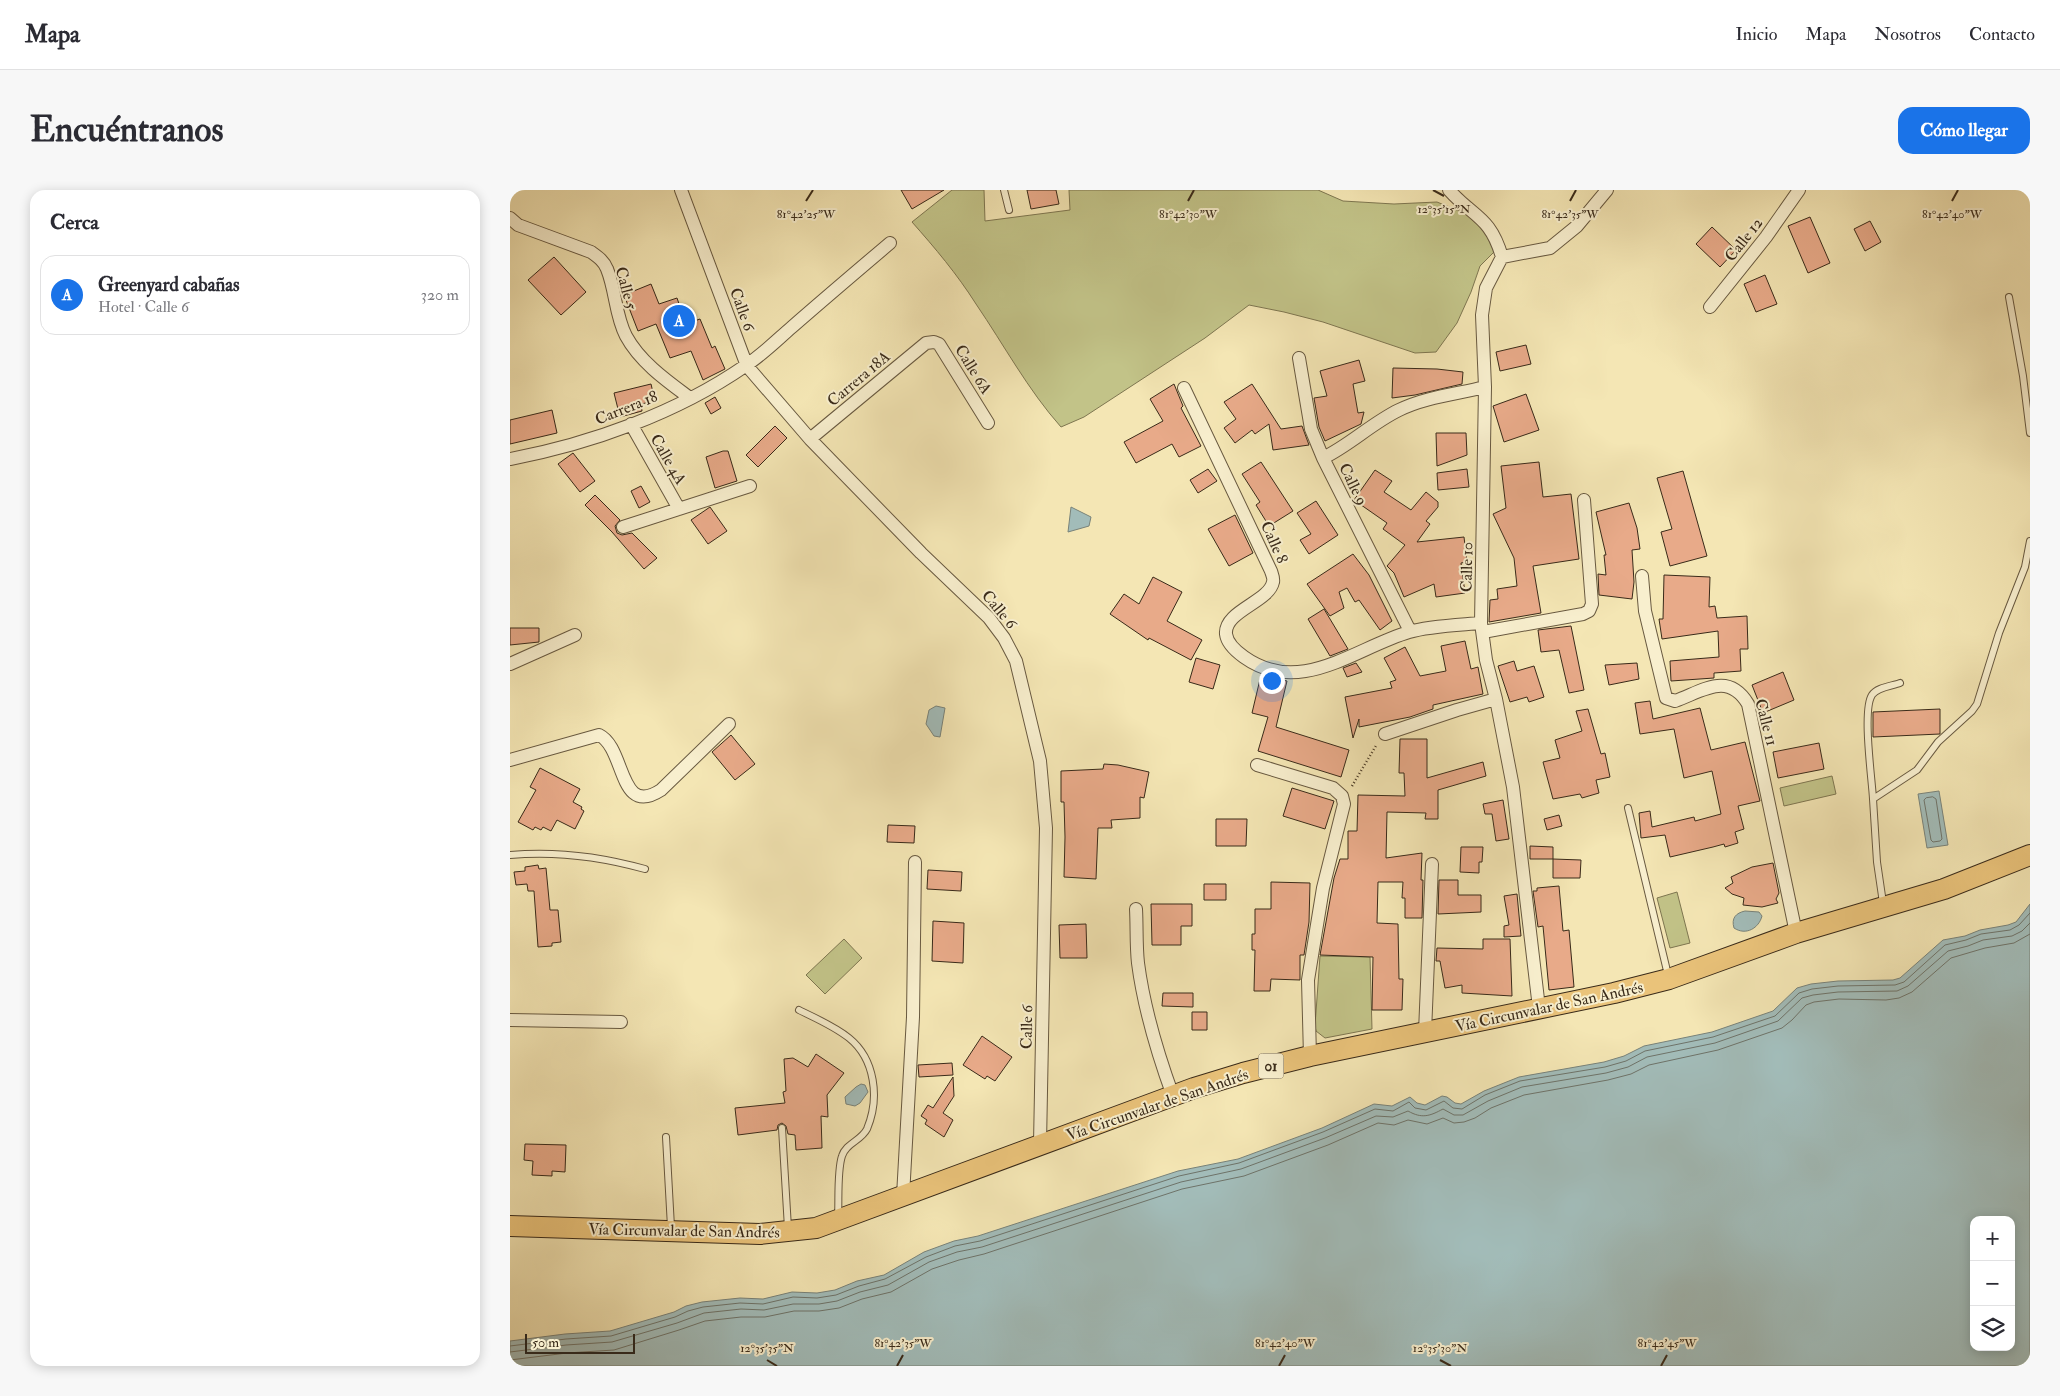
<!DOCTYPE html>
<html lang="es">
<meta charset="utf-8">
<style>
body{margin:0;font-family:"IM FELL Double Pica",serif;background:#f7f7f7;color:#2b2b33}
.controls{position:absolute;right:15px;bottom:15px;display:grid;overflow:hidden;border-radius:10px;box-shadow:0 2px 12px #0003}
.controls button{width:45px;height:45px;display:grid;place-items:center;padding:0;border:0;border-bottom:1px solid #e1e1e2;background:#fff;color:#2b2b33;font:25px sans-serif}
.scale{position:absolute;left:15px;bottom:12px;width:110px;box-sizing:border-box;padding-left:5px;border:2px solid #392a19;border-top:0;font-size:14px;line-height:18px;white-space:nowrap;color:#392a19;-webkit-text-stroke:4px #f8efce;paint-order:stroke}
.you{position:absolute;left:761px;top:490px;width:18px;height:18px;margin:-12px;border:4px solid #fff;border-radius:50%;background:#1a73e8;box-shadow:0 0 0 8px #1a73e833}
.badge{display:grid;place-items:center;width:32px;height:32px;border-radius:50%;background:#1a73e8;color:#fff;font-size:16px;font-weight:700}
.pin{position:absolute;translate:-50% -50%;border:2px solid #fff;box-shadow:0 1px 5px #0006}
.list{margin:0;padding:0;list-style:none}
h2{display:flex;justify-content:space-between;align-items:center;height:65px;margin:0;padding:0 20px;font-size:21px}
h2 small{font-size:16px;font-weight:400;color:#7c7c81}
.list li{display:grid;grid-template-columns:32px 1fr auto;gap:15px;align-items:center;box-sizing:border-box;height:80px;margin:0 10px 10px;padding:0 10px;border:1px solid #e1e1e2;border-radius:15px}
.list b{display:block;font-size:19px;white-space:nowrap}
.list p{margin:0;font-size:16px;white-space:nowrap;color:#7c7c81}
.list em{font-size:16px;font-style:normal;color:#7c7c81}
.icon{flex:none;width:28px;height:28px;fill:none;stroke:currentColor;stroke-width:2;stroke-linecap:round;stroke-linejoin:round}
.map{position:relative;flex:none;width:1520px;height:1176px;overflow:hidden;border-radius:15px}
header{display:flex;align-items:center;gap:30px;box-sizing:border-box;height:70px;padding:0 25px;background:#fff;border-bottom:1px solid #e1e1e2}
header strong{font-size:24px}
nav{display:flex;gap:28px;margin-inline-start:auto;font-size:18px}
.intro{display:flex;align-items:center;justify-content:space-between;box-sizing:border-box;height:120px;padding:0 30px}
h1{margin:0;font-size:35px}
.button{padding:12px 22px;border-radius:15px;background:#1a73e8;color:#fff;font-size:18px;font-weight:700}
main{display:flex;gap:30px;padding:0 30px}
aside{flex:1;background:#fff;border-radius:15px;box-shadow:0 2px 12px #0003}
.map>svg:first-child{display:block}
.green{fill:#c2c388;stroke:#7e7650}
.water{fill:#a2bcb9;stroke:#788279;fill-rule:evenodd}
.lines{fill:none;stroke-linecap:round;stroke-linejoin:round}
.shore{stroke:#6e7369;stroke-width:1}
.building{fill:#e8aa89;stroke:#392a19}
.service-casing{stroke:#685940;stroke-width:8}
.minor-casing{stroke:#685940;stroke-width:14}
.trunk-casing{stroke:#392a19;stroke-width:22}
.path{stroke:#392a19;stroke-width:2.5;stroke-dasharray:1 2.5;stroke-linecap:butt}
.service{stroke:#f8efce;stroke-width:6}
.minor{stroke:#f8efce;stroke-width:12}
.trunk{stroke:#eac37a;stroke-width:20}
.ticks{fill:none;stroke:#392a19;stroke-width:2}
.labels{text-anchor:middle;stroke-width:4;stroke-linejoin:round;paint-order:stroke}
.shield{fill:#f8efce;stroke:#72654f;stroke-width:1}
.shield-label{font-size:15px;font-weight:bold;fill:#392a19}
.street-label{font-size:16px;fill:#392a19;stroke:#f8efce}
.ticks-label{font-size:12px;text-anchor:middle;fill:#392a19;stroke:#f8efce;stroke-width:4;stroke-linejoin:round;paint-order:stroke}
</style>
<header>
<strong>Mapa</strong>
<nav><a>Inicio</a><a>Mapa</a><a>Nosotros</a><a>Contacto</a></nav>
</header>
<div class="intro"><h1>Encuéntranos</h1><a class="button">Cómo llegar</a></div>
<main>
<aside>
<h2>Cerca<small></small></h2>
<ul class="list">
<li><span class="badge">A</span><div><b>Greenyard cabañas</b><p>Hotel · Calle 6</p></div><em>320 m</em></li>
</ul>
</aside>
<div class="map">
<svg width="1520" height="1176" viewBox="0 0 1520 1176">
<rect width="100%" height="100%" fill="#f4e6b4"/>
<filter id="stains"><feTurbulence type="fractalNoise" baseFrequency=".004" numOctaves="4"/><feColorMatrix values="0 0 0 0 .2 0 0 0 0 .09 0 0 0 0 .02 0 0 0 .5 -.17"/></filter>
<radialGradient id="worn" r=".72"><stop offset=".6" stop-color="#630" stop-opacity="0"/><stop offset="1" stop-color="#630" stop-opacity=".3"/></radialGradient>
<path class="green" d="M442 0H474L475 31 560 20 559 0H808L833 11 884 14 927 12 959 25 977 40 987 59 970 76 961 102 947 133 926 162 905 163 813 132 774 122 739 115 695 148 574 227 551 237C518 200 494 155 466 114 447 84 425 58 402 32Z
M1322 586 1326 604 1274 616 1270 598Z
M1167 702 1180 753 1160 758 1147 708Z
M334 749 352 768 315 804 296 785Z
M810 766 860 767 862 839 815 848 806 841 805 836Z"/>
<path class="water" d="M561 317 581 327 579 336 558 342Z
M426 516 435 518 430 547 424 546 416 534 419 520Z
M1429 601 1438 655 1417 658 1408 604Z
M1520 714V1176H0V1151L55 1144 100 1141 164 1122 176 1116 192 1112 230 1108 253 1109 282 1102 307 1103 325 1100 347 1091 374 1085 414 1062 444 1051 468 1046 668 981 728 969 812 938 864 914 882 916 900 907 907 913 915 915 932 906 937 907 945 913 951 914 974 901 1009 887 1094 872 1114 866 1134 856 1202 842 1263 821 1287 798 1301 794 1328 791 1383 790 1390 788 1433 750 1455 746 1470 740 1498 735 1506 732ZM1464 1030H1501V1157H1464Z
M1235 721 1249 722 1252 726C1249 738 1236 746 1224 738 1221 728 1226 723 1235 721Z
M351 894 355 895 358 902 350 913 345 916 336 914 335 907 346 897Z"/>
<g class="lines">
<path class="shore" d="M1423 607 1426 609 1432 649 1430 651 1423 652 1421 650 1414 610 1416 608Z
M0 1156 56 1149 101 1146 165 1127 178 1121 193 1117 230 1113 253 1114 283 1107 307 1108 326 1105 349 1096 375 1089 416 1067 445 1056 470 1051 669 986 729 973 813 942 865 919 883 921 899 912 905 918 916 920 934 911 943 918 952 919 975 905 1010 891 1095 877 1116 871 1135 861 1203 847 1265 826 1289 803 1302 799 1328 796 1385 795 1394 792 1435 755 1456 750 1471 744 1500 740 1509 735 1520 723
M0 1162 56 1155 102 1152 167 1133 194 1123 231 1119 254 1120 283 1114H309L327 1111 350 1102 378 1095 419 1072 447 1062 472 1057 671 992 731 979 815 948 866 926 883 927 898 921C912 929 920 926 933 919L944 925H953L978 911 1012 897 1096 883 1118 877 1137 867 1205 853 1268 831 1292 808 1303 805 1328 802 1387 801 1398 796 1438 761 1458 756 1473 750 1502 746 1512 741 1520 733
M0 1170 57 1163 104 1160 169 1140 195 1131 231 1127H255L284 1121H309L329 1118 352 1109 381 1102 422 1079 449 1070 474 1064 672 999 734 986 818 955 868 933 884 935 898 930 917 934 933 928 944 933 954 932 965 928 981 918 1014 905 1098 890 1121 884 1139 875 1208 860 1272 838 1282 830 1296 815 1304 812 1329 809 1376 810 1389 808 1402 802 1441 768 1475 758 1504 753 1520 744"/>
</g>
<path class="building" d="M391 0H434L402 19Z
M517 0H546L549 14 521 19Z
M1300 27 1320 73 1298 83 1278 36Z
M1360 31 1371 52 1355 61 1344 39Z
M1202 37 1226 60 1210 77 1186 54Z
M44 67 76 102 51 125 18 90Z
M1255 85 1267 114 1246 122 1234 94Z
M141 94 149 114 167 108 176 134 190 129 202 158 205 156 215 179 193 190 181 161 160 168 146 134 128 141 114 105Z
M1016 155 1021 174 990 181 986 162Z
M849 170 855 191 843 194 848 223 854 222 851 234 815 251 809 237 804 208 817 206 810 181Z
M883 178 927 179 953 182 952 194 905 205 882 208Z
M141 194 145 211 131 214 132 221 110 227 104 203Z
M664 194 673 216 671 218 691 256 669 267 662 254 626 273 614 252 653 231 640 209Z
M742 194 771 239 792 236 799 255 763 260 759 234 745 244 742 240 725 253 714 238 726 229 714 212Z
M1016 204 1029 240 994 252 983 216Z
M205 207 211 218 201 224 195 213Z
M42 220 47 243 0 254V230Z
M265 236 277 248 248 277 236 265Z
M926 243H956L957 265 927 276Z
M213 261H218L227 291 205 298 196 267Z
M63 263 85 291 70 302 48 274Z
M751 272 783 321 759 336 746 315 750 312 732 284Z
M1029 272 1033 307 1061 304 1069 369 1023 376 1031 423 979 432 980 410 988 409 987 399 1007 396 1004 368 983 324 996 318 991 276Z
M698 279 707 291 688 303 680 290Z
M957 279 959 297 928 300 927 283Z
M865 280 882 291 874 302 901 320 916 302 928 312V317L916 331 920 334 907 352 954 347 957 372 951 373 955 403 926 407 924 394 894 407 884 383 877 376 895 355 873 339 877 333 844 310Z
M1173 281 1197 366 1160 376 1151 342 1162 339 1147 288Z
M131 296 140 312 129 318 121 301Z
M85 305 110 330 105 336 107 343 112 345 122 343 147 368 134 379 102 342 75 315Z
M806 311 828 345 799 364 790 350 801 344 787 323Z
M1119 313 1127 338 1130 359 1122 360 1124 392 1122 409 1089 405 1088 384 1096 385 1094 365H1096L1086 322Z
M200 317 217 341 198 354 181 330Z
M725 325 743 363 719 376 698 339Z
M843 364 859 385 882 431 870 440 849 410 845 412 837 398 829 402 834 418 820 426 797 394Z
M1154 385 1200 387 1199 417 1205 416 1207 428 1237 426 1238 459H1230L1231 481 1204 483V488L1161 491 1160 471 1209 467 1208 441 1152 449 1149 429H1153Z
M643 387 672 402 657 431 692 450 681 470 639 448 638 450 600 424 614 404 629 414Z
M814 419 838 459 820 466 798 429Z
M1061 436 1074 500 1059 503 1049 460 1031 462 1028 440Z
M0 438H29V452L0 455Z
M955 451 961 479 968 477 973 504 923 515V519L900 527 849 537V529L843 548 835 507 882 498 880 492 886 490 874 468 895 457 910 486 936 481 931 456Z
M686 468 710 475 703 499 679 492Z
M1004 471 1007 481 1024 476 1034 507 1019 512 1017 507 1000 512 988 476Z
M846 473 852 482 837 487 833 478Z
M1127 473 1129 489 1099 495 1095 475Z
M1273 482 1284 510 1253 523 1242 495Z
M751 485 777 491 766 537 839 560 831 587 748 561 758 527 742 523Z
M1140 511 1143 529 1190 518 1201 560 1235 552 1250 611 1228 616 1234 639 1225 642 1228 653 1215 657 1214 654 1203 657 1160 667 1155 645 1131 648 1129 623 1140 621 1142 637 1184 627 1185 631 1211 624 1202 581 1174 588 1164 539 1130 544 1125 513Z
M1078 519 1091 564 1095 563 1100 587 1086 590 1089 603 1072 608 1070 604 1043 609 1033 572 1050 568 1045 550 1072 541 1066 521Z
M1430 519V544L1363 547V522Z
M221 545 245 574 225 590 202 562Z
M890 549H917V588L973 572 976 586 928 600V629H915L916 623 877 622 876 668 912 663 911 690H913L912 728H895V708H892L893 692H868L867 733 888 734 889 789H893L892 820H862L863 767 810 765 824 688 830 669H838V641H847L848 605 895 606 894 583H889Z
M1309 553 1314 579 1268 588 1263 562Z
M594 574 608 575 639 582 634 608 630 607V628L601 630 602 638H588L586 689 554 687 555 647 554 612H551V581L593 579Z
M30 578 70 599 63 612 72 617 71 619 74 621 65 639 47 630 41 641 33 637 31 640 25 637 23 640 8 632 26 600 20 597Z
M782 598 824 611 815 639 773 626Z
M993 610 999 649 986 651 982 624H975L973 614Z
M1049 625 1052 636 1037 640 1034 629Z
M706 629H737L736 656H706Z
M378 635 405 636 404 653 377 652Z
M1020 656 1043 657V669H1020Z
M951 657H973L972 672H969V683L950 682Z
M1043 669 1071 670 1070 688H1043Z
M1263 673 1269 703 1266 709 1268 713 1252 717 1233 715 1234 708 1222 704 1215 698 1223 693 1221 687 1242 677Z
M28 675 29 679 36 678 40 720H48L51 752 42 753V756L28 757 24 701H18L17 694 6 695 4 682 15 681V677Z
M418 680 452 682 451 701 417 699Z
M929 690H948V705H971V722L928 724Z
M761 692 800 693 799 732 794 765H790V790L761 789 760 801H744L745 760H742V744H745V719H761Z
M694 694H716V710H694Z
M1049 696 1053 741 1059 740 1064 797 1039 800 1033 736 1028 737 1023 701H1027V698Z
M1007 704 1011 746 994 747V736L999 735 994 706Z
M641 714H682V736H671V755H642Z
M423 731 454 733 453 773 422 771Z
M576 734 577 768H550L549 735Z
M973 749H1000L1002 806 952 803V795L935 798 930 771H926L927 758 973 759Z
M653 803H683V817L652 816Z
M682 822H697V840H682Z
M472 846 502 867 485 891 477 886 475 889 453 875Z
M306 864 334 883 317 905 318 927 311 926 312 958 286 960 285 945 278 944 276 936 272 933 268 935 267 940 228 945 225 918 275 913 273 902 276 901 274 869 283 868 298 877Z
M442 873 443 885 409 887 408 875Z
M443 887 444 906 433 923 443 930 434 947 415 934 417 930 411 926 418 915 423 918Z
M15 954 56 955 55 982 42 981V986L22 985 23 971 14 970Z"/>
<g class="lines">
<g class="service-casing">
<path id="service" d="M494 0 499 20
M1499 107 1513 186 1520 243
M1363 609C1362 589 1352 520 1362 505 1367 497 1382 496 1390 493
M1118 618 1158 785
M0 665C44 661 92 667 135 679
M1373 713 1367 672 1363 609 1407 580 1428 552 1462 521 1467 514 1489 443 1515 377 1520 351
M289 820C305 828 324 836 339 848 365 869 370 908 357 939 351 951 336 953 332 966 327 981 329 1010 328 1027
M272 938 278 1038
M156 947 161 1037"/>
</g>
<g class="minor-casing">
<path id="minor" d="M171 0 237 176 300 249 411 363 479 428 494 448 506 471 530 571 536 638 530 954
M939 0C964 28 980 26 992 67
M0 28 8 35 81 62C88 67 94 71 97 79 106 101 105 125 116 146 130 172 157 191 180 208
M1200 117 1256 47 1289 0
M789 168 801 239 813 268
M674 198 761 381C762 384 764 389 763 392 759 412 714 421 716 444 717 453 727 462 734 467 790 507 845 458 899 442 919 436 949 435 971 433
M121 234 169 319
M300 249 416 153 424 152 429 154 478 233
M0 269C80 254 167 223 235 176 252 165 267 150 282 137 314 109 347 81 380 53
M113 337 240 296
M1132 386 1135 421 1156 508 1165 511C1193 501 1218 481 1238 514L1286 743
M900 441 813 268C840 255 862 233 889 220 915 207 947 204 975 197
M973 442 1073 424 1079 421 1082 414 1074 310
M0 474 65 445
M875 544 947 520 986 509
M0 570 89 545C116 558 108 628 151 600L219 534
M747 575 823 598 832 606 834 614 813 698 798 790 800 866
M626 719C627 737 626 755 628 773 634 819 647 862 663 906
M1029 818 1003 597 986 509 976 470 971 433 975 197 972 125 976 98 992 67 1040 58 1067 36 1097 0
M0 830 111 832
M915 842 922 674
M393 1006 403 827 405 672"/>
</g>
<g class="trunk-casing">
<path id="trunk" d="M0 1036 250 1044 306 1038 684 898 733 883 800 866 1104 803 1159 789 1286 743 1434 699 1520 665"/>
</g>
<path class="path" d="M842 596 867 554"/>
<use href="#service" class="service"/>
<use href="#minor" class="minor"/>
<use href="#trunk" class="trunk"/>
</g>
<path class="ticks" d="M923 0 934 6M296 11 303 0M678 11 684 0M1060 11 1066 0M1442 11 1448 0M257 1170 267 1176M930 1170 941 1176M387 1176 393 1165M769 1176 775 1165M1151 1176 1157 1165"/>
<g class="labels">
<rect class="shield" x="748.5" y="863.5" width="25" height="25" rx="4"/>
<g class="shield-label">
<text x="761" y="881">01</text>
</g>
<g class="street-label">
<text transform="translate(1233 49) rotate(-52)" y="6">Calle 12</text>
<text transform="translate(117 98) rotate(75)" y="6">Calle 5</text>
<text transform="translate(233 119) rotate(70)" y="6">Calle 6</text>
<text transform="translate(464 179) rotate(58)" y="6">Calle 6A</text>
<text transform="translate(348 188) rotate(-40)" y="6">Carrera 18A</text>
<text transform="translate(116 217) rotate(-22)" y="6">Carrera 18</text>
<text transform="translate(159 269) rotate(60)" y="6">Calle 4A</text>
<text transform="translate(844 294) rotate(64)" y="6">Calle 9</text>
<text transform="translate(765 352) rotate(66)" y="6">Calle 8</text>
<text transform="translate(956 377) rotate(-89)" y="6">Calle 10</text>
<text transform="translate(490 419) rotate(50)" y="6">Calle 6</text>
<text transform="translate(1257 532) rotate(75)" y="6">Calle 11</text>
<text transform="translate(1039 816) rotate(-12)" y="6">Vía Circunvalar de San Andrés</text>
<text transform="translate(516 837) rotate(-89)" y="6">Calle 6</text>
<text transform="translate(647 914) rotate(-19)" y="6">Vía Circunvalar de San Andrés</text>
<text transform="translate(174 1040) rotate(1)" y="6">Vía Circunvalar de San Andrés</text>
</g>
</g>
<g class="ticks-label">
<text x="934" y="23">12°35'15"N</text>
<text x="296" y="28">81°42'25"W</text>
<text x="678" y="28">81°42'30"W</text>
<text x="1060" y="28">81°42'35"W</text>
<text x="1442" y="28">81°42'40"W</text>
<text x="393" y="1157">81°42'35"W</text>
<text x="775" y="1157">81°42'40"W</text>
<text x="1157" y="1157">81°42'45"W</text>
<text x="257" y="1162">12°35'35"N</text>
<text x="930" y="1162">12°35'30"N</text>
</g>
<rect width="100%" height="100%" filter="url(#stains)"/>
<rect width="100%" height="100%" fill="url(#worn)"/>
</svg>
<div class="controls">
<button>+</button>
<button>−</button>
<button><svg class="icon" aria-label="layers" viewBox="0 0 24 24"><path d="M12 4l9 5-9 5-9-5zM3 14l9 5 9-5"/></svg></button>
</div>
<div class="scale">50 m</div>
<div class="you"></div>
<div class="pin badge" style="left:169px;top:131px">A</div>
</div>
</main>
